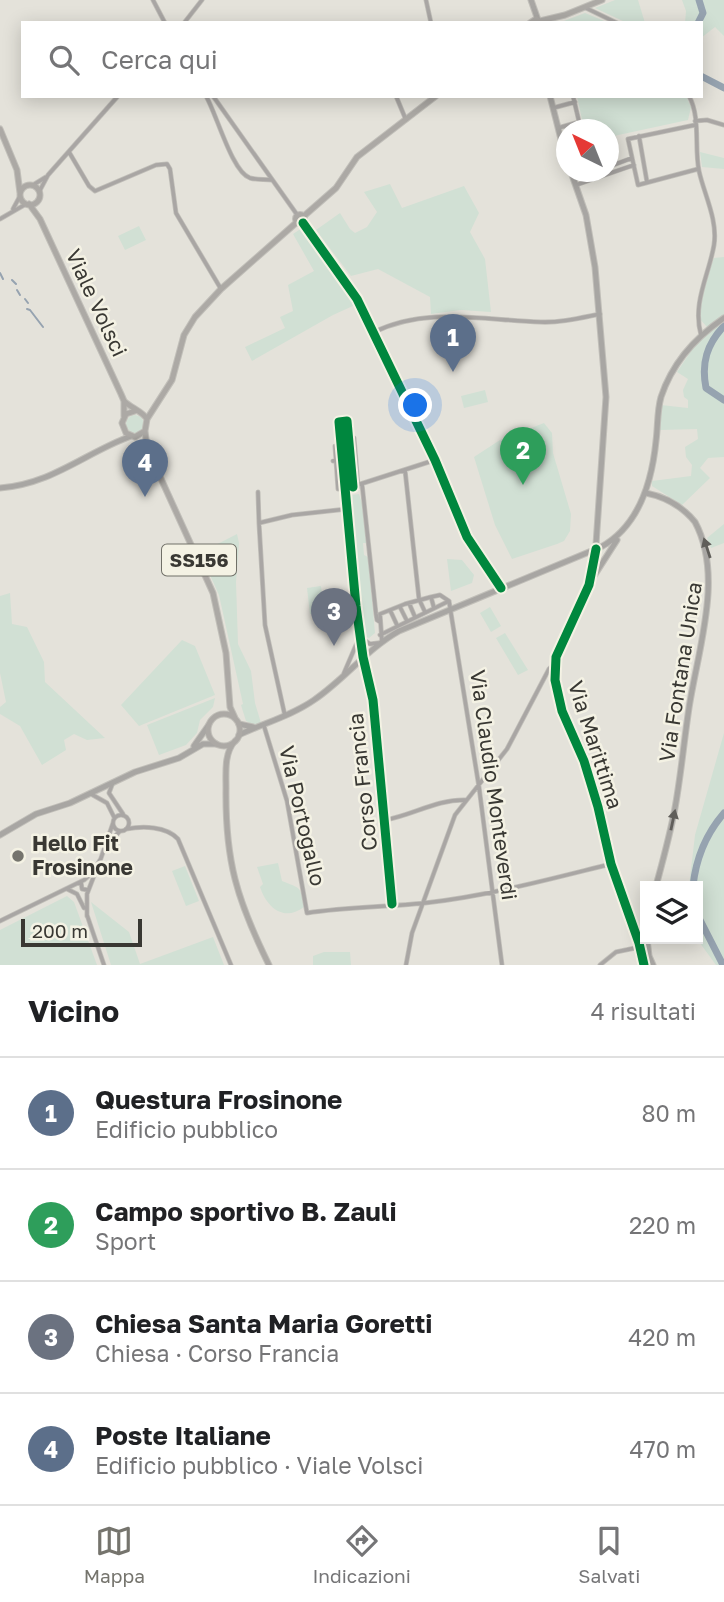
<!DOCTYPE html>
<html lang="it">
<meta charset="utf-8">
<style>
body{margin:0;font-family:"Golos Text",sans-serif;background:#f6f6f6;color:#202124}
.controls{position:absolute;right:21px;bottom:21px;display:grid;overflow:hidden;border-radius:0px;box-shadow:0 4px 18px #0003}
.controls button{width:63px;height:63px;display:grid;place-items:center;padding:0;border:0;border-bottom:2px solid #e0e0e0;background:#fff;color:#202124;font:35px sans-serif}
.compass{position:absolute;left:556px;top:119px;width:63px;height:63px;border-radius:50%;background:#fff;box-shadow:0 4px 18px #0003;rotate:317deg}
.scale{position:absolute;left:21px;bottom:18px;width:121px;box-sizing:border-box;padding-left:7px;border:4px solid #393833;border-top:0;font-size:19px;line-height:24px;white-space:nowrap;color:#393833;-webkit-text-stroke:5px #f4f2e4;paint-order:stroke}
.you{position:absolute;left:416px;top:406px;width:24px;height:24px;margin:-18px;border:5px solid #fff;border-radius:50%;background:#1a73e8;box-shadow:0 0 0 10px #1a73e833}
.badge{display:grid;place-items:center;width:46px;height:46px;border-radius:50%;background:#75746d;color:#fff;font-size:23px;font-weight:700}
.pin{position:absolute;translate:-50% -58px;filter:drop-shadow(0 2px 4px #0008)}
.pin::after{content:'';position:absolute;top:37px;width:24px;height:21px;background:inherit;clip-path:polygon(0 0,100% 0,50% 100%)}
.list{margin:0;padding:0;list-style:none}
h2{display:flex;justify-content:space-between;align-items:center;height:91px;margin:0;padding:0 28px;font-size:30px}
h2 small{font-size:23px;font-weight:400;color:#757577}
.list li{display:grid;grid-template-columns:46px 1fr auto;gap:21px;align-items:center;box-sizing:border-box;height:112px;padding:0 28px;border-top:2px solid #e0e0e0}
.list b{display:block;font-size:26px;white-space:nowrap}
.list p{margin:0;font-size:23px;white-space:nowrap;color:#757577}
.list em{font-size:23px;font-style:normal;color:#757577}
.icon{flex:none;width:38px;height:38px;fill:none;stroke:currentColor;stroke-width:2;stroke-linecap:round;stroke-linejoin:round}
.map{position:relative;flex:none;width:724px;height:965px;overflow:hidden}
.search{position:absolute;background:#fff;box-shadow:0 4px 18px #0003;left:21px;right:21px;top:21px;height:77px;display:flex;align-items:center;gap:18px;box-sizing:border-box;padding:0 24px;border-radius:0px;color:#757577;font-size:26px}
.sheet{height:539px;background:#fff}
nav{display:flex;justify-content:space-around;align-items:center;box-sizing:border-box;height:98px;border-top:2px solid #e0e0e0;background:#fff;font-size:19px;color:#757577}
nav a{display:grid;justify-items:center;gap:4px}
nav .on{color:#75746d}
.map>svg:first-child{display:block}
.green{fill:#d1e0d4}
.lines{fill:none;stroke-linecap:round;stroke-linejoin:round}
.stream{stroke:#96a3b0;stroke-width:2}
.river{stroke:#96a3b0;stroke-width:7}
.street-casing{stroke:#c1bfb9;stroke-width:5}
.secondary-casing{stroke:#c1bfb9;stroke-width:7}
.primary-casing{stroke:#c1bfb9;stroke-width:7}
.street{stroke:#a9a6a4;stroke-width:3.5}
.secondary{stroke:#a8a6a3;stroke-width:5}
.primary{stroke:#aca9a5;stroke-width:5}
.cycleway-casing{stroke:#f4f2e4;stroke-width:13}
.cycleway{stroke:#00873e;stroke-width:9}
.oneway{fill:#605e5a}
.poi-dot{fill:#75746d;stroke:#f4f2e4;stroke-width:2.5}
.labels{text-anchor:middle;stroke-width:5;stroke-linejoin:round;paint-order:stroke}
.shield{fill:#f4f2e4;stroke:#717068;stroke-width:2}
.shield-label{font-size:19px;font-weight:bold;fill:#393833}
.street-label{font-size:21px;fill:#393833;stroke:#f4f2e4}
.poi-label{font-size:21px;font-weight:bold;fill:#393833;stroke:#f4f2e4;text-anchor:start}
</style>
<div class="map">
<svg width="724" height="965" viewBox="0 0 724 965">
<rect width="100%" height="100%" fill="#e4e2da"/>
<path class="green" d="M615 0H638L645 23 625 22 595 8Z
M682 0H724V36L715 27 701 38V23H685L686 11Z
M585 13 609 23H565L564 21Z
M577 96H686L691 107 688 120 609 137 608 130 584 129Z
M700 152 724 158V169L702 167Z
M390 184 402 208 464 186 479 213 470 232 485 259 491 312 461 310 431 314 430 297 378 269 351 276 316 230 340 213 350 229 355 233 367 227 377 212 364 192Z
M139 226 146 240 125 250 118 236Z
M302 228 344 285 355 305 333 315 252 361 245 347 285 328 280 317 293 311 288 285 314 271 293 234Z
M724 257V316L707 327 699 318 703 287 714 258Z
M724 321V457L708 458 700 468 710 478 682 505 652 486V481L691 476 692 465 686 457 685 447 698 439 697 429 660 430 661 405 688 408V400L684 397 683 390 688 379 677 372 699 339Z
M485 390 488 402 464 408 461 396Z
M126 424a9 9 0 1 1 18 0a9 9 0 1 1-18 0Z
M544 423 552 433 553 453 571 514 570 531 564 541 557 544 512 559 495 525 474 457 500 440Z
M359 494 364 509 367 543H363L364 555 368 557 375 633 369 638 364 636 362 632 348 501 352 495Z
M724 524V543L711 548 707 538Z
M237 534 239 543 236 582 238 644 251 671 255 703 261 723 254 725 246 721 241 705 243 704 219 595 200 553Z
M447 559 462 560 474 575 472 583 451 591Z
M321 586 324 613 310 614 307 588Z
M10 593 12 624 27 627 44 662 45 682 105 738 87 740 74 734 64 740 66 750 42 765 20 726 0 714V707L6 702 0 673V596Z
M490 607 501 626 491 632 480 613Z
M505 633 528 670 518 675 496 638Z
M182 640 195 646 215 695 139 726 121 705Z
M215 698 213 707 200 720 197 733 186 745 159 755 147 725Z
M724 733V965H716L697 939 698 886H689L695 835Z
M278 863 282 881C301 889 300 885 304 907 284 922 267 908 260 887L263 884 257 867Z
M185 866 199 901 186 906 172 871Z
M67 896 74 902 97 965H0V930Z
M91 902 129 932 140 964 213 937 224 965H111Z
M324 952H350L351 965H313V956Z"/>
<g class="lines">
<path class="stream" d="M0 273 3 279
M12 280 16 284
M17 290 20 295
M25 299 28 303
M27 309 30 310 43 327"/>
<path class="river" d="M698 23 703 13 699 0
M701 76 724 88
M724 326C707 344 701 363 706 388L724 400
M693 886C696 858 705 835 724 813
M698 916 723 965"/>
<g class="street-casing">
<path id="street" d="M153 0 165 23
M426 0 431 23
M586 8 617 23
M184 23 202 0
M206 96C217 115 232 172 250 178 257 180 265 179 272 180
M213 96 298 216
M396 96 406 120
M573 96 581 130
M689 96C701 118 694 147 699 171 704 194 718 220 714 245 709 275 692 303 701 335
M553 108 575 102
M695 121 707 120 724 125
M695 125 628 139 638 185 698 169
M558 128 579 122
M639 136 647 182
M69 152 89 186 95 191 156 165 167 164 170 169 176 213 221 289
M608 167 632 158
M574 179 595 172
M33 185 46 177
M576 185 634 165
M39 192 48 175 118 96
M13 209 20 196
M0 219 26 204
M303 223 357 299 435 460 467 537 501 588
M372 333C426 306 483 320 540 322 560 323 580 318 600 314
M348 439 354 438 358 486
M336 460 335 446 341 444
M333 461 336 460 338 489H345L435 460
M405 470 419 599 425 612
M362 484 376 614 377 620 380 622
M353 487 347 421 339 422 356 606 363 657 373 700 392 904
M258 492 259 523
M431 597 440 595 449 601
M409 603 415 617
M400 607 407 621
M390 610 397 625
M380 635 449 601 479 787 502 965
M360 637 370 644 378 643
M382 642 380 614 405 604 431 597 434 608
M344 673 359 638
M285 716 265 625 259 523 292 515 347 509
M264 726 287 801 307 913C346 907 386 907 425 903 488 896 550 879 611 864
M112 785 109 793 123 814
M91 794 107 803 114 817
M113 823a8 8 0 1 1 16 0a8 8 0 1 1-16 0Z
M385 820C413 815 437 799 466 800
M126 829C143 826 166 826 178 839L231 965
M108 844 119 832
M100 861 113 823
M81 882 82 889 88 890
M67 889 77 894 84 908
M87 915 104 965
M87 916V894L97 868
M0 921 84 880 92 873 100 860
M406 965 412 933 455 815 507 749 549 669 555 663
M600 965 616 952 640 947"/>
</g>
<g class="secondary-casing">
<path id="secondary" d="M531 0 538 20
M550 96 566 159
M571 172 586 215 595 267 606 397 595 559 589 585 556 657 555 680 562 711 584 761 598 807 611 864 639 943 644 965
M0 488C52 484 85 453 131 436
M646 493C666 497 682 506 695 522 724 576 698 649 689 708 684 741 681 775 675 808 670 835 663 860 656 886
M592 579 617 540
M239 724 253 727
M239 735C264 723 291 716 314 700 345 679 367 649 399 631L601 547C639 526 652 481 656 441 658 426 657 411 661 397 672 364 696 337 724 318
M194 746 208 726
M0 835 36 814 70 803 135 772 179 758 203 744H216
M636 934 641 936 645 933
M647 939 649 956 653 965"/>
</g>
<g class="primary-casing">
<path id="primary" d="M540 21 565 15 602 0
M530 23 536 19 541 23
M0 129 17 170 20 193
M20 195a10 10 0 1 1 20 0a10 10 0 1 1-20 0Z
M29 204 40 219 121 394 124 401V416
M295.5 219a4.5 4.5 0 1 1 9 0a4.5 4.5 0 1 1-9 0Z
M304 216 336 188 357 157 436 96
M124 401C131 408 142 411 147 419L145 431 135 437 126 433 122 423 126 414 135 411
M147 419 172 380 184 335 195 317 221 289 297 222
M145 431 147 448 213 593 226 653 230 707 235 718
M208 730a16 16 0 1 1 32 0a16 16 0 1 1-32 0Z
M235 741C224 753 226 772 226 788 225 861 237 900 269 965"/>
</g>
<use href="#street" class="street"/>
<use href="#secondary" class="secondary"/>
<use href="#primary" class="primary"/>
<g class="cycleway-casing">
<path id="cycleway" d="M303 223 357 299 435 460 467 537 501 588
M353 487 347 421 339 422 356 606 363 657 373 700 392 904
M596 549 589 585 556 657 555 680 562 711 584 761 598 807 611 864 639 943 644 965"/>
</g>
<use href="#cycleway" class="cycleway"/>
</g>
<defs><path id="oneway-solid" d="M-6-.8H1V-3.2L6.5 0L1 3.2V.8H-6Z" transform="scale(1.75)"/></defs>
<g class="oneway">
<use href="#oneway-solid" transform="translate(707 548) rotate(-108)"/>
<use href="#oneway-solid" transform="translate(673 820) rotate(-78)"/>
</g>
<circle class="poi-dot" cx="18" cy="856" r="7"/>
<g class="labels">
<rect class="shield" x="162" y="544.5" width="74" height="31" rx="5"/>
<g class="shield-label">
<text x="199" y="567">SS156</text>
</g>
<g class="street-label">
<text transform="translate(96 303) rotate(65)" y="7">Viale Volsci</text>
<text transform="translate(681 672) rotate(-81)" y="7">Via Fontana Unica</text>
<text transform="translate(595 745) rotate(72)" y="7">Via Marittima</text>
<text transform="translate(363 782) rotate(-96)" y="7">Corso Francia</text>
<text transform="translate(493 785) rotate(82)" y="7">Via Claudio Monteverdi</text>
<text transform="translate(302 816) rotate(77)" y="7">Via Portogallo</text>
</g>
<g class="poi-label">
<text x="32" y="851">Hello Fit<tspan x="32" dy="24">Frosinone</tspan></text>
</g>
</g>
</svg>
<div class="controls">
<button><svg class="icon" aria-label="layers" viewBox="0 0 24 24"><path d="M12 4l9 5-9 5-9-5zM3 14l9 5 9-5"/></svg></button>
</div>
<svg class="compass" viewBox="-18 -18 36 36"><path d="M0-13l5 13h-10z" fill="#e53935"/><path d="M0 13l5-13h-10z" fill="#757577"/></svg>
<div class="scale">200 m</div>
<div class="you"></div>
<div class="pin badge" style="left:453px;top:372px;background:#5c6f8a">1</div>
<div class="pin badge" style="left:523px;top:485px;background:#2e9e5b">2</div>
<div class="pin badge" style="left:334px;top:646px;background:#6b7280">3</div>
<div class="pin badge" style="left:145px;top:497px;background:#5c6f8a">4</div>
<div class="search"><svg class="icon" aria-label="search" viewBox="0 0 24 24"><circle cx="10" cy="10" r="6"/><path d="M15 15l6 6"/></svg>Cerca qui</div>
</div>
<section class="sheet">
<h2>Vicino<small>4 risultati</small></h2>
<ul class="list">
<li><span class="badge" style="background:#5c6f8a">1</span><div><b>Questura Frosinone</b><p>Edificio pubblico</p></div><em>80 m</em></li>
<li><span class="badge" style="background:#2e9e5b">2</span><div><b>Campo sportivo B. Zauli</b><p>Sport</p></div><em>220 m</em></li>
<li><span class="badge" style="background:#6b7280">3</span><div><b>Chiesa Santa Maria Goretti</b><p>Chiesa · Corso Francia</p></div><em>420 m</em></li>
<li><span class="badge" style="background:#5c6f8a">4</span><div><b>Poste Italiane</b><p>Edificio pubblico · Viale Volsci</p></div><em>470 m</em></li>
</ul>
</section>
<nav>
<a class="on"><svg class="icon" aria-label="map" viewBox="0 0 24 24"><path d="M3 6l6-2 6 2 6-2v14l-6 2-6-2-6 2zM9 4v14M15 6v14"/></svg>Mappa</a>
<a><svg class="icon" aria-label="directions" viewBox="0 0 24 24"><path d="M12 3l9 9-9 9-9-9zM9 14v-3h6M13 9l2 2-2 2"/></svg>Indicazioni</a>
<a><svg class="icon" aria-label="saved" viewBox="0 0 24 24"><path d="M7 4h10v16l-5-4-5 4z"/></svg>Salvati</a>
</nav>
